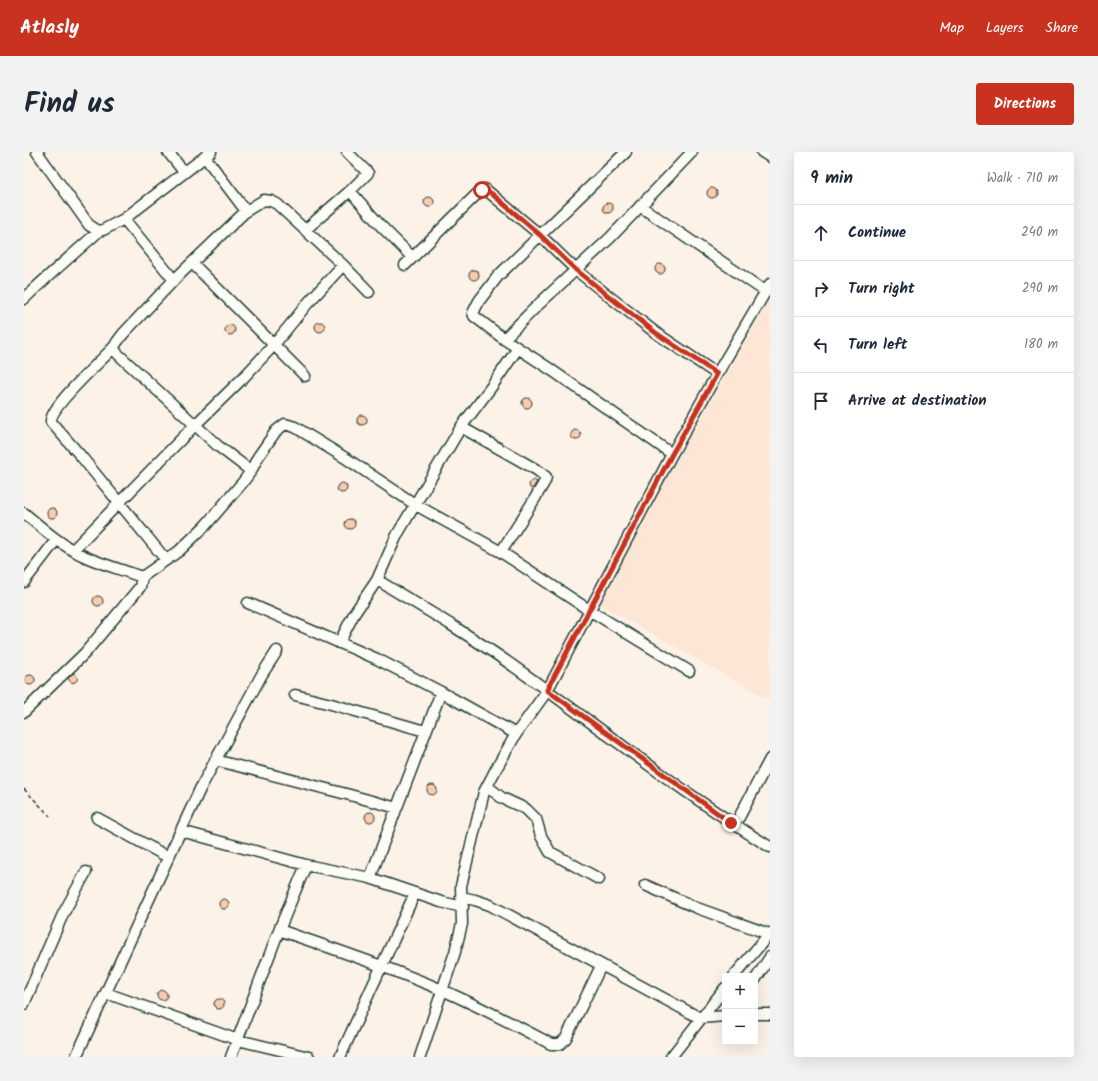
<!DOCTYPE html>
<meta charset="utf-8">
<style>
body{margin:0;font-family:Kalam,sans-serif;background:#f2f2f3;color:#1f2937}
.controls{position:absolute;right:12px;bottom:12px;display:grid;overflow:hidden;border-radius:4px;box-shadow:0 4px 16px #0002}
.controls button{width:36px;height:36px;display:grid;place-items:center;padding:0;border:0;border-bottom:1px solid #e0e1e3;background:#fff;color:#1f2937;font:20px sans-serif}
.stop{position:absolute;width:12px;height:12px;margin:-9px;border:3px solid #c8321e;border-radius:50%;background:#fff}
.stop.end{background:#c8321e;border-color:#fff;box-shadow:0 1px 4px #0008}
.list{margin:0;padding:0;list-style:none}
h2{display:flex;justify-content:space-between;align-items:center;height:52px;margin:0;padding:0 16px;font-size:17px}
h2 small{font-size:13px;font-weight:400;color:#747a83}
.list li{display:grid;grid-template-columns:26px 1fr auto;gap:12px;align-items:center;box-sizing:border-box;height:56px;padding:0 16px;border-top:1px solid #e0e1e3}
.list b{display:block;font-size:15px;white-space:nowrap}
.list em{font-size:13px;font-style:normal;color:#747a83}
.icon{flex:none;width:22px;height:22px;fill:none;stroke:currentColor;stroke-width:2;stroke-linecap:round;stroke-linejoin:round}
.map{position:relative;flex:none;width:746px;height:905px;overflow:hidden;border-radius:4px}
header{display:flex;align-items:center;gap:24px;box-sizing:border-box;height:56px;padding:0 20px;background:#c8321e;color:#fff}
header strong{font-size:19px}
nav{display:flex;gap:22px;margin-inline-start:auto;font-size:14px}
.intro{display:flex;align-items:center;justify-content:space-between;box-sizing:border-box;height:96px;padding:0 24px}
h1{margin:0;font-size:28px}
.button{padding:10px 18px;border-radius:4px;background:#c8321e;color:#fff;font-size:14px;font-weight:700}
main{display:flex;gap:24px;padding:0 24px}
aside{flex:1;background:#fff;border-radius:4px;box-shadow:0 4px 16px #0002}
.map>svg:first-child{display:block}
.built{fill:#fde6d6}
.building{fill:#fccaac;stroke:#1f3d34}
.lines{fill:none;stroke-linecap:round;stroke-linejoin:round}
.minor-casing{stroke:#1f3d34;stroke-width:13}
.path{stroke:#1f3d34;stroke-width:1.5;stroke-dasharray:4 3;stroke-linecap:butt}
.minor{stroke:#fdfcf7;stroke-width:10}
.route{stroke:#c8321e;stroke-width:5}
</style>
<header>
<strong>Atlasly</strong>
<nav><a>Map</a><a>Layers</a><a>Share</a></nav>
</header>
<div class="intro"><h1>Find us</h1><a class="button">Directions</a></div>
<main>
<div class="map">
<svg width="746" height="905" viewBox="0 0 746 905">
<rect width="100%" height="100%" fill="#fdf2e8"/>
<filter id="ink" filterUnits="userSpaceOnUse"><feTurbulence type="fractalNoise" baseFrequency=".025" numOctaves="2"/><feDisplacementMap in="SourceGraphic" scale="8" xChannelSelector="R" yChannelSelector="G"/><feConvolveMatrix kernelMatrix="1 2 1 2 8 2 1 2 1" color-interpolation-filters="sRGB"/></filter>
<g filter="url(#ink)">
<path class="built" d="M746 146V548L571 450Z"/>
<path class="building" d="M683 41a5 5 0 1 1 10 0a5 5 0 1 1-10 0Z
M400 50a5 5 0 1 1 10 0a5 5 0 1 1-10 0Z
M579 56a5 5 0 1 1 10 0a5 5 0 1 1-10 0Z
M631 117a5 5 0 1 1 10 0a5 5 0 1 1-10 0Z
M445 123a5 5 0 1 1 10 0a5 5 0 1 1-10 0Z
M291 175a5 5 0 1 1 10 0a5 5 0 1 1-10 0Z
M201 178a5 5 0 1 1 10 0a5 5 0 1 1-10 0Z
M498 251a5 5 0 1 1 10 0a5 5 0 1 1-10 0Z
M333 268a5 5 0 1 1 10 0a5 5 0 1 1-10 0Z
M547 283a5 5 0 1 1 10 0a5 5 0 1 1-10 0Z
M510 328 513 330 508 337 506 336 505 333 506 330Z
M313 336a5 5 0 1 1 10 0a5 5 0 1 1-10 0Z
M23 361a5 5 0 1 1 10 0a5 5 0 1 1-10 0Z
M321 372a5 5 0 1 1 10 0a5 5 0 1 1-10 0Z
M69 449a5 5 0 1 1 10 0a5 5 0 1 1-10 0Z
M44.5 526a4.5 4.5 0 1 1 9 0a4.5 4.5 0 1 1-9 0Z
M1 528a5 5 0 1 1 10 0a5 5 0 1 1-10 0Z
M403 638a5 5 0 1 1 10 0a5 5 0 1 1-10 0Z
M341 665a5 5 0 1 1 10 0a5 5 0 1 1-10 0Z
M195 752a5 5 0 1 1 10 0a5 5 0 1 1-10 0Z
M133 843a5 5 0 1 1 10 0a5 5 0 1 1-10 0Z
M190 852a5 5 0 1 1 10 0a5 5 0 1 1-10 0Z"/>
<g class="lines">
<g class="minor-casing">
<path id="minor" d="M13 0 65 73 71 77 75 79
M144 0 160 20
M602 0 474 124 455 149 449 161 450 164 480 187 526 217 648 302
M738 0 746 5
M181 5 222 59
M326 39 356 73 388 105
M616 54 742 140
M100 67 150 128
M281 78 326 39 344 21 323 0
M168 111 281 224
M381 113 453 42 458 38 461 37 516 83 552 118 582 142 632 181 693 222
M0 147C24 123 50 102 75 79L79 78 100 67 187 0
M480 187 515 152 586 86 668 0
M90 195 92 200 96 204 194 294 227 319
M437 275 513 318 522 325 521 329 510 348 477 400
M0 361C19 377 39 395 62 405 80 413 99 418 118 425
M49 398 171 273 219 226 249 194 284 151 319 113
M142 408 56 303 27 270C25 255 78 208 90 195L93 190 99 182 150 128 222 59 240 48 247 49 253 52 319 113 345 140
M353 428C405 459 457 490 506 526 585 583 663 644 746 695
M0 430 32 388
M224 451 353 507 417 540 492 582
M315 491 330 462 353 428 373 383 437 275 468 234 494 196
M271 543 307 552 401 579
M0 560 61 501 116 435 118 425 155 399 181 374 219 330 227 319 234 305 252 279 261 272 271 275 323 307 392 353 477 400 565 458 665 519
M191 608 326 643 373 656
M463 634 478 646 502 657 512 667 517 684 526 700 575 727
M73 666 144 705
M711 673 746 607
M157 679 282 713 346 726 417 750 439 755
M346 726 417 540
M621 733 673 756 745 782
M437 745 451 748 466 753 676 866 701 864
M255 778C310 797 365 815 418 838 455 854 491 873 527 892H536L542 886 577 814
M710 824 746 781
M731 828 746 805
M82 841 214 888 285 905
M0 852 39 762 62 720
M731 862H746
M52 905 177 635 237 524 253 499
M207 905 255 778 282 713
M316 905 391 741
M396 905 431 800 438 772 437 734 460 640 472 617 492 582 523 539 648 302 693 222 746 132
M647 905 701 836"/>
</g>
<path class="path" d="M0 637 26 664"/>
<use href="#minor" class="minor"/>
</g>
</g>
<g class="lines" filter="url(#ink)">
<path class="route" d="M458 38 461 37 468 42 516 83 552 118 582 142 632 181 693 222 648 302 523 538 707 671"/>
</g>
</svg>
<div class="controls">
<button>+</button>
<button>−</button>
</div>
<div class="stop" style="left:458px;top:38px"></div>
<div class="stop end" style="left:707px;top:671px"></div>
</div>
<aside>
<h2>9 min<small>Walk · 710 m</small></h2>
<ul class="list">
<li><svg class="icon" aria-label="ahead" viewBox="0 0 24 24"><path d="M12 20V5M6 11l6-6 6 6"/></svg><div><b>Continue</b></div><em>240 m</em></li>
<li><svg class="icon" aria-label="right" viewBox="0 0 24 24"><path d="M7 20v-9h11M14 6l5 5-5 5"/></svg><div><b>Turn right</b></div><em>290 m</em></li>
<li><svg class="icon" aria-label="left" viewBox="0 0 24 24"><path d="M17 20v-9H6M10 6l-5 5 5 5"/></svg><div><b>Turn left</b></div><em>180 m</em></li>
<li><svg class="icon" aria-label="arrive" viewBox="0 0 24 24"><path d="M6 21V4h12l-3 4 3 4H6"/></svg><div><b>Arrive at destination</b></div></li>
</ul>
</aside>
</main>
